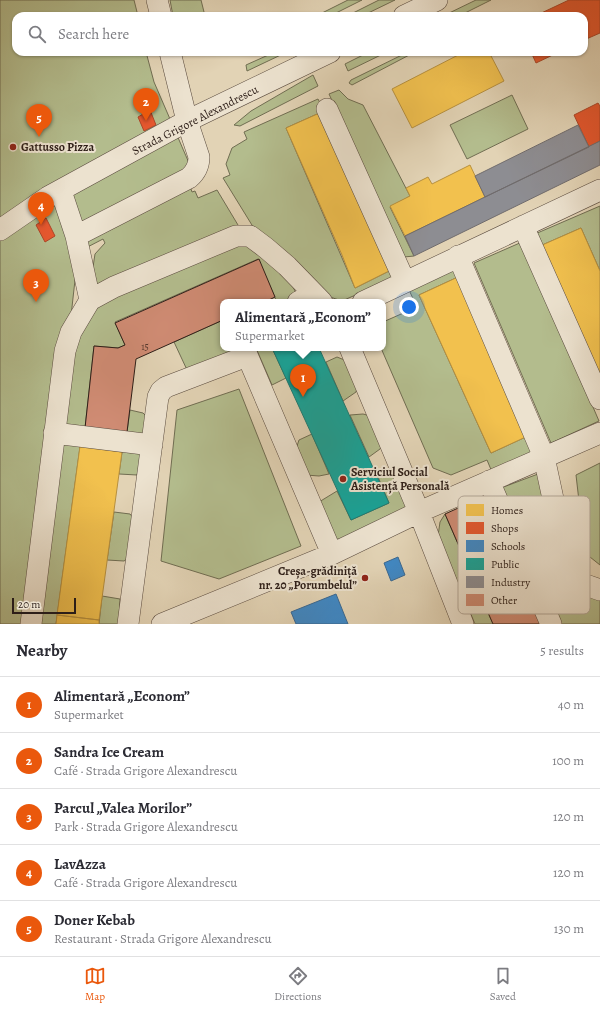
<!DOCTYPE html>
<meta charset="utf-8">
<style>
body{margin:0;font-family:Alegreya,serif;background:#f7f7f7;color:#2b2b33}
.scale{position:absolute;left:12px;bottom:10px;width:64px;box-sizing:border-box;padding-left:4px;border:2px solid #2d1e18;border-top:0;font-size:11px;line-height:14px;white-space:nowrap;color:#2d1e18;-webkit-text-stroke:3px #ece2cf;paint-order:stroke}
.you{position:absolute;left:409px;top:307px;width:14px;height:14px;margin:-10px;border:3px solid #fff;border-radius:50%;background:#1a73e8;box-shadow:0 0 0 6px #1a73e833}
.badge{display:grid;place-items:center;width:26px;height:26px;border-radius:50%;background:#ea580c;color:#fff;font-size:13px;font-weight:700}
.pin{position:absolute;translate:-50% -33px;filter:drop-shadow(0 1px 2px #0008)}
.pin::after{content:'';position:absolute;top:21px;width:14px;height:12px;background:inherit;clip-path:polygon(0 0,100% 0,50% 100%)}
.popup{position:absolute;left:220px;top:299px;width:166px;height:52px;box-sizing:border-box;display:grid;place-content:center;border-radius:8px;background:#fff;filter:drop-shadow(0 1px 3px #0005);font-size:13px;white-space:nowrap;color:#7c7c81}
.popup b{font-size:15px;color:#2b2b33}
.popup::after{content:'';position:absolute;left:50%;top:100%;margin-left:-8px;border:8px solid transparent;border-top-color:#fff}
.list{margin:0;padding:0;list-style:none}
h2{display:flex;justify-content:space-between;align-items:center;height:52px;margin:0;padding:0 16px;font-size:17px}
h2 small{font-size:13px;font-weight:400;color:#7c7c81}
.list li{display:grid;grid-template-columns:26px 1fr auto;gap:12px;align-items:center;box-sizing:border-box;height:56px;padding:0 16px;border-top:1px solid #e1e1e2}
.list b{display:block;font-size:15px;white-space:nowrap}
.list p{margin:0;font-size:13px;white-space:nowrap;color:#7c7c81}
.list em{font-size:13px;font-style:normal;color:#7c7c81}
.icon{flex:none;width:22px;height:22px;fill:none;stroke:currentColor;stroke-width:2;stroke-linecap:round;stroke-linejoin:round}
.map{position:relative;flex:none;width:600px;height:624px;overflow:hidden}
.search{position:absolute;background:#fff;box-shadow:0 1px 3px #0004;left:12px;right:12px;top:12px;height:44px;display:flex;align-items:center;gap:10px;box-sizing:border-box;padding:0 14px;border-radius:12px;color:#7c7c81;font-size:15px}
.sheet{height:332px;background:#fff}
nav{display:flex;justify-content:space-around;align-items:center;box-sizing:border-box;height:56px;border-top:1px solid #e1e1e2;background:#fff;font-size:11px;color:#7c7c81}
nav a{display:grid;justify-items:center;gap:2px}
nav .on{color:#ea580c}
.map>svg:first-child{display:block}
.green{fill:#b3bc8d;stroke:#706d52}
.homes{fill:#f2c14e;stroke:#b7903e}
.shops{fill:#e4572e;stroke:#ad4627}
.schools{fill:#3f88c5;stroke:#3a6891}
.public{fill:#17a398;stroke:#1e7b72}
.industry{fill:#8d8d92;stroke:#706c6d}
.building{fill:#cf8b73;stroke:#2d1e18}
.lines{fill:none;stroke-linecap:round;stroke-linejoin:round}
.minor-casing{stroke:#5a4b3f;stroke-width:22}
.minor{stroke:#ece2cf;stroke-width:21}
.poi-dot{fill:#8f2418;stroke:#ece2cf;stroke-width:1.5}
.labels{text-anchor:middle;stroke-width:4;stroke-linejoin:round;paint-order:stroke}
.number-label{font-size:10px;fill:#56392f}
.street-label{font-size:12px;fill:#2d1e18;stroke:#ece2cf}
.poi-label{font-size:12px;font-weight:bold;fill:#2d1e18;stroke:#ece2cf;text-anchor:start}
.key{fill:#ece2cf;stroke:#b3a798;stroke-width:1}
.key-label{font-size:11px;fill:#2d1e18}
</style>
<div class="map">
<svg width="600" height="624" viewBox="0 0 600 624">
<rect width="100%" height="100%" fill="#e2d3b5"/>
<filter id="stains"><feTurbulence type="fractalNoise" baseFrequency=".005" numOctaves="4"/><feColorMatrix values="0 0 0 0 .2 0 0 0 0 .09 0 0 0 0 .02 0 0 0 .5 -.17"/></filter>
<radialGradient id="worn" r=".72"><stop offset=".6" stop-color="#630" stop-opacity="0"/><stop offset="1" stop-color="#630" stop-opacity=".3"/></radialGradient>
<path class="green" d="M0 0H134L138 16H16V52H146L154 82 189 163 185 171 192 192 195 191 198 198 217 190 241 230 103 287 95 285 91 280 95 254 105 243 103 239 74 254 75 280 70 325 23 624H0Z
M170 0H201L205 16H173Z
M348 0H362L330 16H316Z
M379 0H395L362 16H347Z
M476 0H491L459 16H443Z
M275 52H287L247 71 246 65Z
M369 52H387L348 71 345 64Z
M408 52H415L352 85 349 83 351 80Z
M313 75 318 86 240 126 234 125 251 111Z
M339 90 348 99 363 105 410 196 390 207 414 256 404 257 329 94Z
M512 95 528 129 467 159 450 125Z
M318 99 324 111 286 128 355 288 393 269 396 277 342 301 330 297 255 230 223 178 230 175 226 164 232 148 247 139 244 132Z
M600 206V271L581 228 540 246 535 234Z
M522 242 599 421 551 443 474 263Z
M238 244 259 249 288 276 295 291 288 302H277L258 259 115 322 125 345 118 348 94 346 85 428 67 427 61 421 69 353 90 314 121 289Z
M454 270 458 277 419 295 491 453 530 435 531 454 492 472 487 460 451 475 433 468 381 348H383V322L417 307 409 290Z
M223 320V348H233L230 354 188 372 174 342Z
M256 348H272L286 378 272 385Z
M337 357 347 361 358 384 356 392 343 401 326 362Z
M239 389 301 546 219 579 161 561 177 410Z
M130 410 143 413 148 418 143 435 127 432Z
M363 414 371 416 384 443 380 449 369 457 350 415Z
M312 434 329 474 319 476 306 475 295 452 299 440Z
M62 444 139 452 143 456 137 475 119 474 122 452 80 447 56 624H37Z
M600 463V565L585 553 576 475Z
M376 472 396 475 408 501 402 515 346 540 335 539 319 502 337 491 351 520 389 503Z
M538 474 560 567 600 598V624H561L501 488Z
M114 512 130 514 135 520 130 557 124 561 107 560Z
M445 514 493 624H475L438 536 440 522Z
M102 596 120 599 119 624H99Z"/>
<path class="homes" d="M464 52H489L504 81 412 128 392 89Z
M324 111 393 269 355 288 342 255 286 128Z
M470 165 485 197 405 236 390 206 410 196 406 188 428 177 432 184Z
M581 228 600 271V385L540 246Z
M458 277 530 435 491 453 419 295Z
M80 446 122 452 99 620 57 615Z
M57 615 99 620V624H56Z"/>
<path class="shops" d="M569 0H600V33L584 40V16H535Z
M531 52H559L536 63Z
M598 103 600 106V141L589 147 574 115Z
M150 110 156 125 144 131 138 117Z
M46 218 55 236 45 242 36 225Z"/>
<path class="schools" d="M398 557 405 575 391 581 384 563Z
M336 594 348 624H296L291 612Z"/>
<path class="public" d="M272 348H319L389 503 351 520Z"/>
<path class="industry" d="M578 125 589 147 485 197 475 176Z
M600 141V165L414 256 405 236Z"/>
<path class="building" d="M259 259 275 297 265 302H223V320L136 359 127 432 85 428 94 346 118 348 125 345 115 323Z
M487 495 543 624H493L445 514Z"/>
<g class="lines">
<g class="minor-casing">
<path id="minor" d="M157 0 161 16
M404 16 437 0
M327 109 405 282
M61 191 76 236 189 178C196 172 199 166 199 157L187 121 170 52
M523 226 600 399
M0 230 48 197 187 121 330 52
M76 236 90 300
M458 256 544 457 555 508 562 554 568 569 583 584 600 590
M298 302 314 294
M363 302 600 190
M244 348 332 554
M350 348 419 512 463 624
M54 433 152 445
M489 481 551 624
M31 624 65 351 71 332 90 300 114 287 236 236H250L266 248 287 266 322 302
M128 624 158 397 161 391 166 387 247 356
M162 624 332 554 419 512 600 433"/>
</g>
<use href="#minor" class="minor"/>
</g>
<g class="poi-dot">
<circle cx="13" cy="147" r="4"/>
<circle cx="343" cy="479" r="4"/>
<circle cx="365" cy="578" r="4"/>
</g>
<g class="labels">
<g class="number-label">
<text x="145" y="350">15</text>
</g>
<g class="street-label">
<text transform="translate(195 120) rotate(-27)" y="4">Strada Grigore Alexandrescu</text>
</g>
<g class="poi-label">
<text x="21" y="151">Gattusso Pizza</text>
<text x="351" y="476">Serviciul Social<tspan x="351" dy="14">Asistență Personală</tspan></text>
<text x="357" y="575" text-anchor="end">Creșa-grădiniță<tspan x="357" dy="14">nr. 20 „Porumbelul”</tspan></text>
</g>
</g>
<rect x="458" y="496" width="132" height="118" rx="6" class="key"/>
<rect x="466" y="504" width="18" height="12" fill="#f2c14e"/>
<rect x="466" y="522" width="18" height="12" fill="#e4572e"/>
<rect x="466" y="540" width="18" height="12" fill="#3f88c5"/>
<rect x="466" y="558" width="18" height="12" fill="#17a398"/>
<rect x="466" y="576" width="18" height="12" fill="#8d8d92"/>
<rect x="466" y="594" width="18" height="12" fill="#cf8b73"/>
<g class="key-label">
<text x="491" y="514">Homes</text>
<text x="491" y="532">Shops</text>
<text x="491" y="550">Schools</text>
<text x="491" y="568">Public</text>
<text x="491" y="586">Industry</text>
<text x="491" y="604">Other</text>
</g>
<rect width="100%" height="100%" filter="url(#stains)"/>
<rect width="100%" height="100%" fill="url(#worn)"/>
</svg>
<div class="scale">20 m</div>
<div class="you"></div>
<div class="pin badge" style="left:303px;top:397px">1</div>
<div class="popup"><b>Alimentară „Econom”</b>Supermarket</div>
<div class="pin badge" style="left:146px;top:121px">2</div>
<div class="pin badge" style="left:36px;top:302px">3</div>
<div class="pin badge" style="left:41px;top:225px">4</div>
<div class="pin badge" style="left:39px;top:137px">5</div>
<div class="search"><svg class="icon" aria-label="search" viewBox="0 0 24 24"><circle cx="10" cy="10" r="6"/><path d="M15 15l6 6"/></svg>Search here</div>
</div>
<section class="sheet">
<h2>Nearby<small>5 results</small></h2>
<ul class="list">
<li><span class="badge">1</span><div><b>Alimentară „Econom”</b><p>Supermarket</p></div><em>40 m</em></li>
<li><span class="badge">2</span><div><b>Sandra Ice Cream</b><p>Café · Strada Grigore Alexandrescu</p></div><em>100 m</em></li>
<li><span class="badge">3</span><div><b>Parcul „Valea Morilor”</b><p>Park · Strada Grigore Alexandrescu</p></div><em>120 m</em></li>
<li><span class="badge">4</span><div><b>LavAzza</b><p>Café · Strada Grigore Alexandrescu</p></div><em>120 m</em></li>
<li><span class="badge">5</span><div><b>Doner Kebab</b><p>Restaurant · Strada Grigore Alexandrescu</p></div><em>130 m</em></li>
</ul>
</section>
<nav>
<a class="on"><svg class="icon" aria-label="map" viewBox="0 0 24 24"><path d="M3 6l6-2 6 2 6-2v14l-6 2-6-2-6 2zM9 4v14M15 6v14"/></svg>Map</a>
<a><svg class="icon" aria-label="directions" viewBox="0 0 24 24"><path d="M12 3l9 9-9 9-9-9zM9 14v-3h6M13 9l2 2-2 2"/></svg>Directions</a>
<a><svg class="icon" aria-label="saved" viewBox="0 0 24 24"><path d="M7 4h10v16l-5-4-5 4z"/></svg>Saved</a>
</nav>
